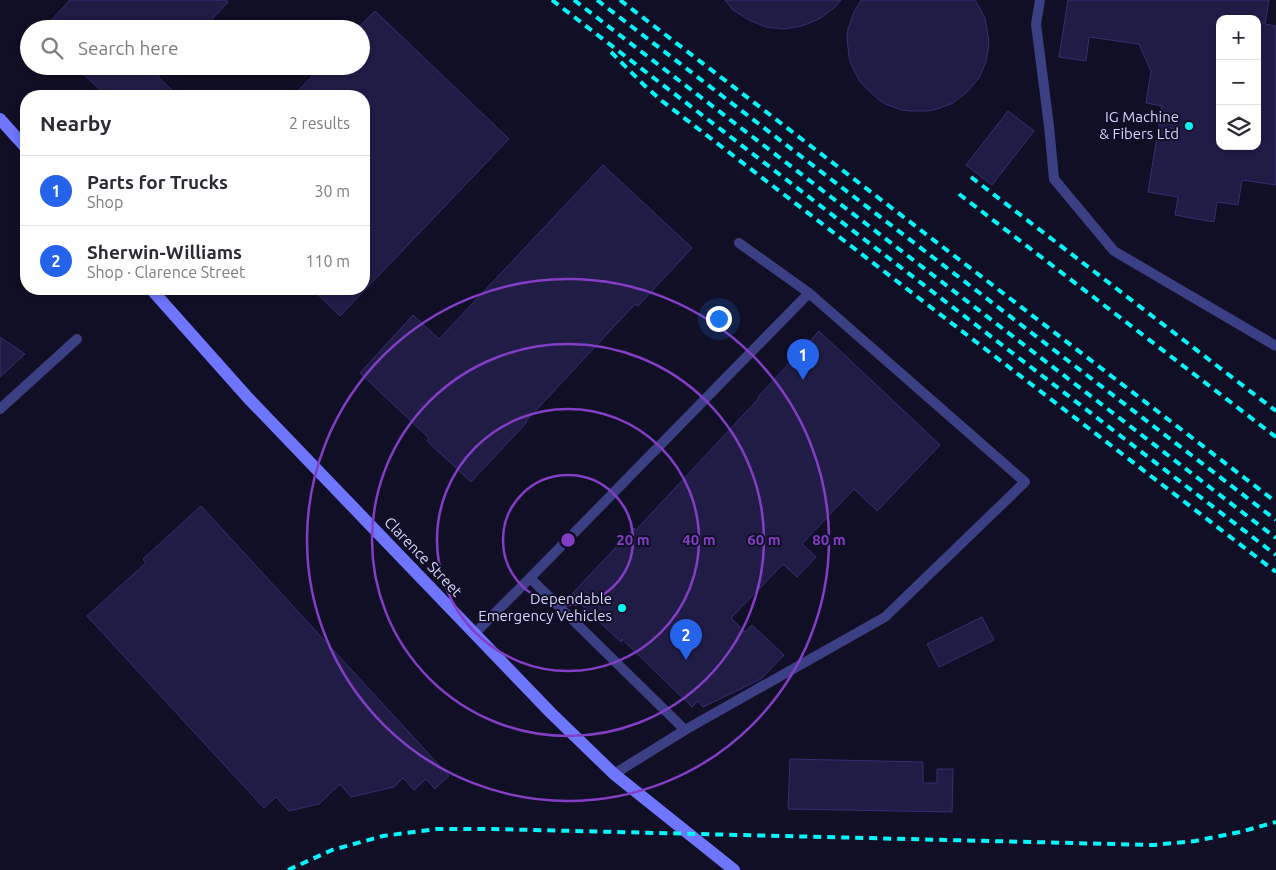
<!DOCTYPE html>
<meta charset="utf-8">
<style>
body{margin:0;font-family:Ubuntu,sans-serif;background:#f2f2f3;color:#2b2b33}
.controls{position:absolute;right:15px;top:15px;display:grid;overflow:hidden;border-radius:10px;box-shadow:0 2px 8px #0003}
.controls button{width:45px;height:45px;display:grid;place-items:center;padding:0;border:0;border-bottom:1px solid #e1e1e2;background:#fff;color:#2b2b33;font:25px sans-serif}
.you{position:absolute;left:718px;top:318px;width:18px;height:18px;margin:-12px;border:4px solid #fff;border-radius:50%;background:#1a73e8;box-shadow:0 0 0 8px #1a73e833}
.badge{display:grid;place-items:center;width:32px;height:32px;border-radius:50%;background:#2563eb;color:#fff;font-size:16px;font-weight:700}
.pin{position:absolute;translate:-50% -41px;filter:drop-shadow(0 1px 2px #0008)}
.pin::after{content:'';position:absolute;top:26px;width:18px;height:15px;background:inherit;clip-path:polygon(0 0,100% 0,50% 100%)}
.list{margin:0;padding:0;list-style:none}
h2{display:flex;justify-content:space-between;align-items:center;height:65px;margin:0;padding:0 20px;font-size:21px}
h2 small{font-size:16px;font-weight:400;color:#7c7c81}
.list li{display:grid;grid-template-columns:32px 1fr auto;gap:15px;align-items:center;box-sizing:border-box;height:70px;padding:0 20px;border-top:1px solid #e1e1e2}
.list b{display:block;font-size:19px;white-space:nowrap}
.list p{margin:0;font-size:16px;white-space:nowrap;color:#7c7c81}
.list em{font-size:16px;font-style:normal;color:#7c7c81}
.icon{flex:none;width:28px;height:28px;fill:none;stroke:currentColor;stroke-width:2;stroke-linecap:round;stroke-linejoin:round}
.map{position:relative;flex:none;width:1276px;height:870px;overflow:hidden}
.search{position:absolute;background:#fff;box-shadow:0 2px 8px #0003;left:20px;top:20px;width:350px;height:55px;display:flex;align-items:center;gap:12px;box-sizing:border-box;padding:0 18px;border-radius:28px;color:#7c7c81;font-size:19px}
.panel{position:absolute;background:#fff;box-shadow:0 2px 8px #0003;left:20px;top:90px;width:350px;height:205px;border-radius:20px}
.map>svg:first-child{display:block}
.building{fill:#201c46;stroke:#352e72;fill-rule:evenodd}
.lines{fill:none;stroke-linecap:round;stroke-linejoin:round}
.lane{stroke:#3b3f84;stroke-width:10}
.secondary{stroke:#6d76fd;stroke-width:12}
.rail{stroke:#04f8fb;stroke-width:4;stroke-dasharray:8 6;stroke-linecap:butt}
.ring{fill:none;stroke:#843dc5;stroke-width:2.5}
.poi-dot{fill:#04f8fb;stroke:#110f25;stroke-width:2}
.labels{text-anchor:middle;stroke-width:4;stroke-linejoin:round;paint-order:stroke}
.poi-label{font-size:15px;fill:#d5d4fe;stroke:#110f25;text-anchor:end}
.street-label{font-size:15px;fill:#d5d4fe;stroke:#110f25}
.centre{fill:#843dc5;stroke:#110f25;stroke-width:2.5}
.ring-label{font-size:15px;text-anchor:middle;font-weight:bold;fill:#843dc5;stroke:#110f25;stroke-width:4;stroke-linejoin:round;paint-order:stroke}
</style>
<div class="map">
<svg width="1276" height="870" viewBox="0 0 1276 870">
<rect width="100%" height="100%" fill="#110f25"/>
<path class="building" d="M70 0H226L228 2 203 29H43Z
M725 0H841L834 8 819 19 802 26 784 29 766 27 749 20 733 10Z
M861 0H975L985 18 988 36 989 44 986 62 979 78 967 92 953 103 937 109 928 111H911L902 110 885 104 878 99 865 87 859 80 851 64 849 56 847 38 848 29 854 12Z
M1068 0H1269L1265 24 1276 26V185L1242 180 1238 205 1217 202 1214 222 1175 215 1178 197 1148 192 1162 106 1146 103 1151 71 1139 44 1089 37 1086 61 1059 57ZM1220 19H1257V146H1220Z
M375 11 509 139 340 316 312 289H364V96H293L322 66H361V29H357Z
M75 66H168L158 77 175 93 172 96H107Z
M1008 111 1034 131 992 185 966 165Z
M603 165 692 248 638 306 635 304 526 421 527 422 471 482 427 441 429 438 360 373 413 315 439 339Z
M819 331 940 445 877 511 854 489 802 544 816 557 797 577 783 564 731 618 745 632 752 625 784 655 761 679 703 707 698 701 692 707 622 639 621 642 571 595 634 528 636 530 759 398 758 397Z
M0 337 25 354 0 377Z
M201 506 449 776 435 789 426 779 414 790 403 778 394 787 351 797 340 784 319 804 289 811 276 797 264 808 87 616 146 563 143 559Z
M982 617 994 640 939 667 927 644Z
M790 759 923 762V783H937V769H953L952 812 788 809Z"/>
<g class="lines">
<path class="lane" d="M1040 0 1036 24 1049 126 1054 179 1114 251 1276 346
M0 409 77 339
M530 578 685 730
M474 634 530 578 809 293 739 243
M614 774 685 730 885 617 1025 482 809 293"/>
<path class="secondary" d="M0 119 26 148
M151 289 249 399 551 713 614 774 734 870"/>
<path class="rail" d="M552 0 1276 555
M574 0 1276 538
M597 0 1276 520
M620 0 1276 502
M611 52 644 85 662 101 1276 572
M971 177 1276 411
M959 194 1276 437
M288 870 332 850 383 836 437 829H493L1154 845 1195 841 1240 832 1276 822"/>
</g>
<g class="ring">
<circle cx="568" cy="540" r="65"/>
<circle cx="568" cy="540" r="131"/>
<circle cx="568" cy="540" r="196"/>
<circle cx="568" cy="540" r="261"/>
</g>
<g class="poi-dot">
<circle cx="1189" cy="126" r="5"/>
<circle cx="622" cy="608" r="5"/>
</g>
<g class="labels">
<g class="poi-label">
<text x="1179" y="122">IG Machine<tspan x="1179" dy="17">&amp; Fibers Ltd</tspan></text>
<text x="612" y="604">Dependable<tspan x="612" dy="17">Emergency Vehicles</tspan></text>
</g>
<g class="street-label">
<text transform="translate(423 557) rotate(46)" y="5">Clarence Street</text>
</g>
</g>
<circle cx="568" cy="540" r="8" class="centre"/>
<g class="ring-label">
<text x="633" y="545">20 m</text>
<text x="699" y="545">40 m</text>
<text x="764" y="545">60 m</text>
<text x="829" y="545">80 m</text>
</g>
</svg>
<div class="controls">
<button>+</button>
<button>−</button>
<button><svg class="icon" aria-label="layers" viewBox="0 0 24 24"><path d="M12 4l9 5-9 5-9-5zM3 14l9 5 9-5"/></svg></button>
</div>
<div class="you"></div>
<div class="pin badge" style="left:803px;top:380px">1</div>
<div class="pin badge" style="left:686px;top:660px">2</div>
<div class="search"><svg class="icon" aria-label="search" viewBox="0 0 24 24"><circle cx="10" cy="10" r="6"/><path d="M15 15l6 6"/></svg>Search here</div>
<section class="panel">
<h2>Nearby<small>2 results</small></h2>
<ul class="list">
<li><span class="badge">1</span><div><b>Parts for Trucks</b><p>Shop</p></div><em>30 m</em></li>
<li><span class="badge">2</span><div><b>Sherwin-Williams</b><p>Shop · Clarence Street</p></div><em>110 m</em></li>
</ul>
</section>
</div>
